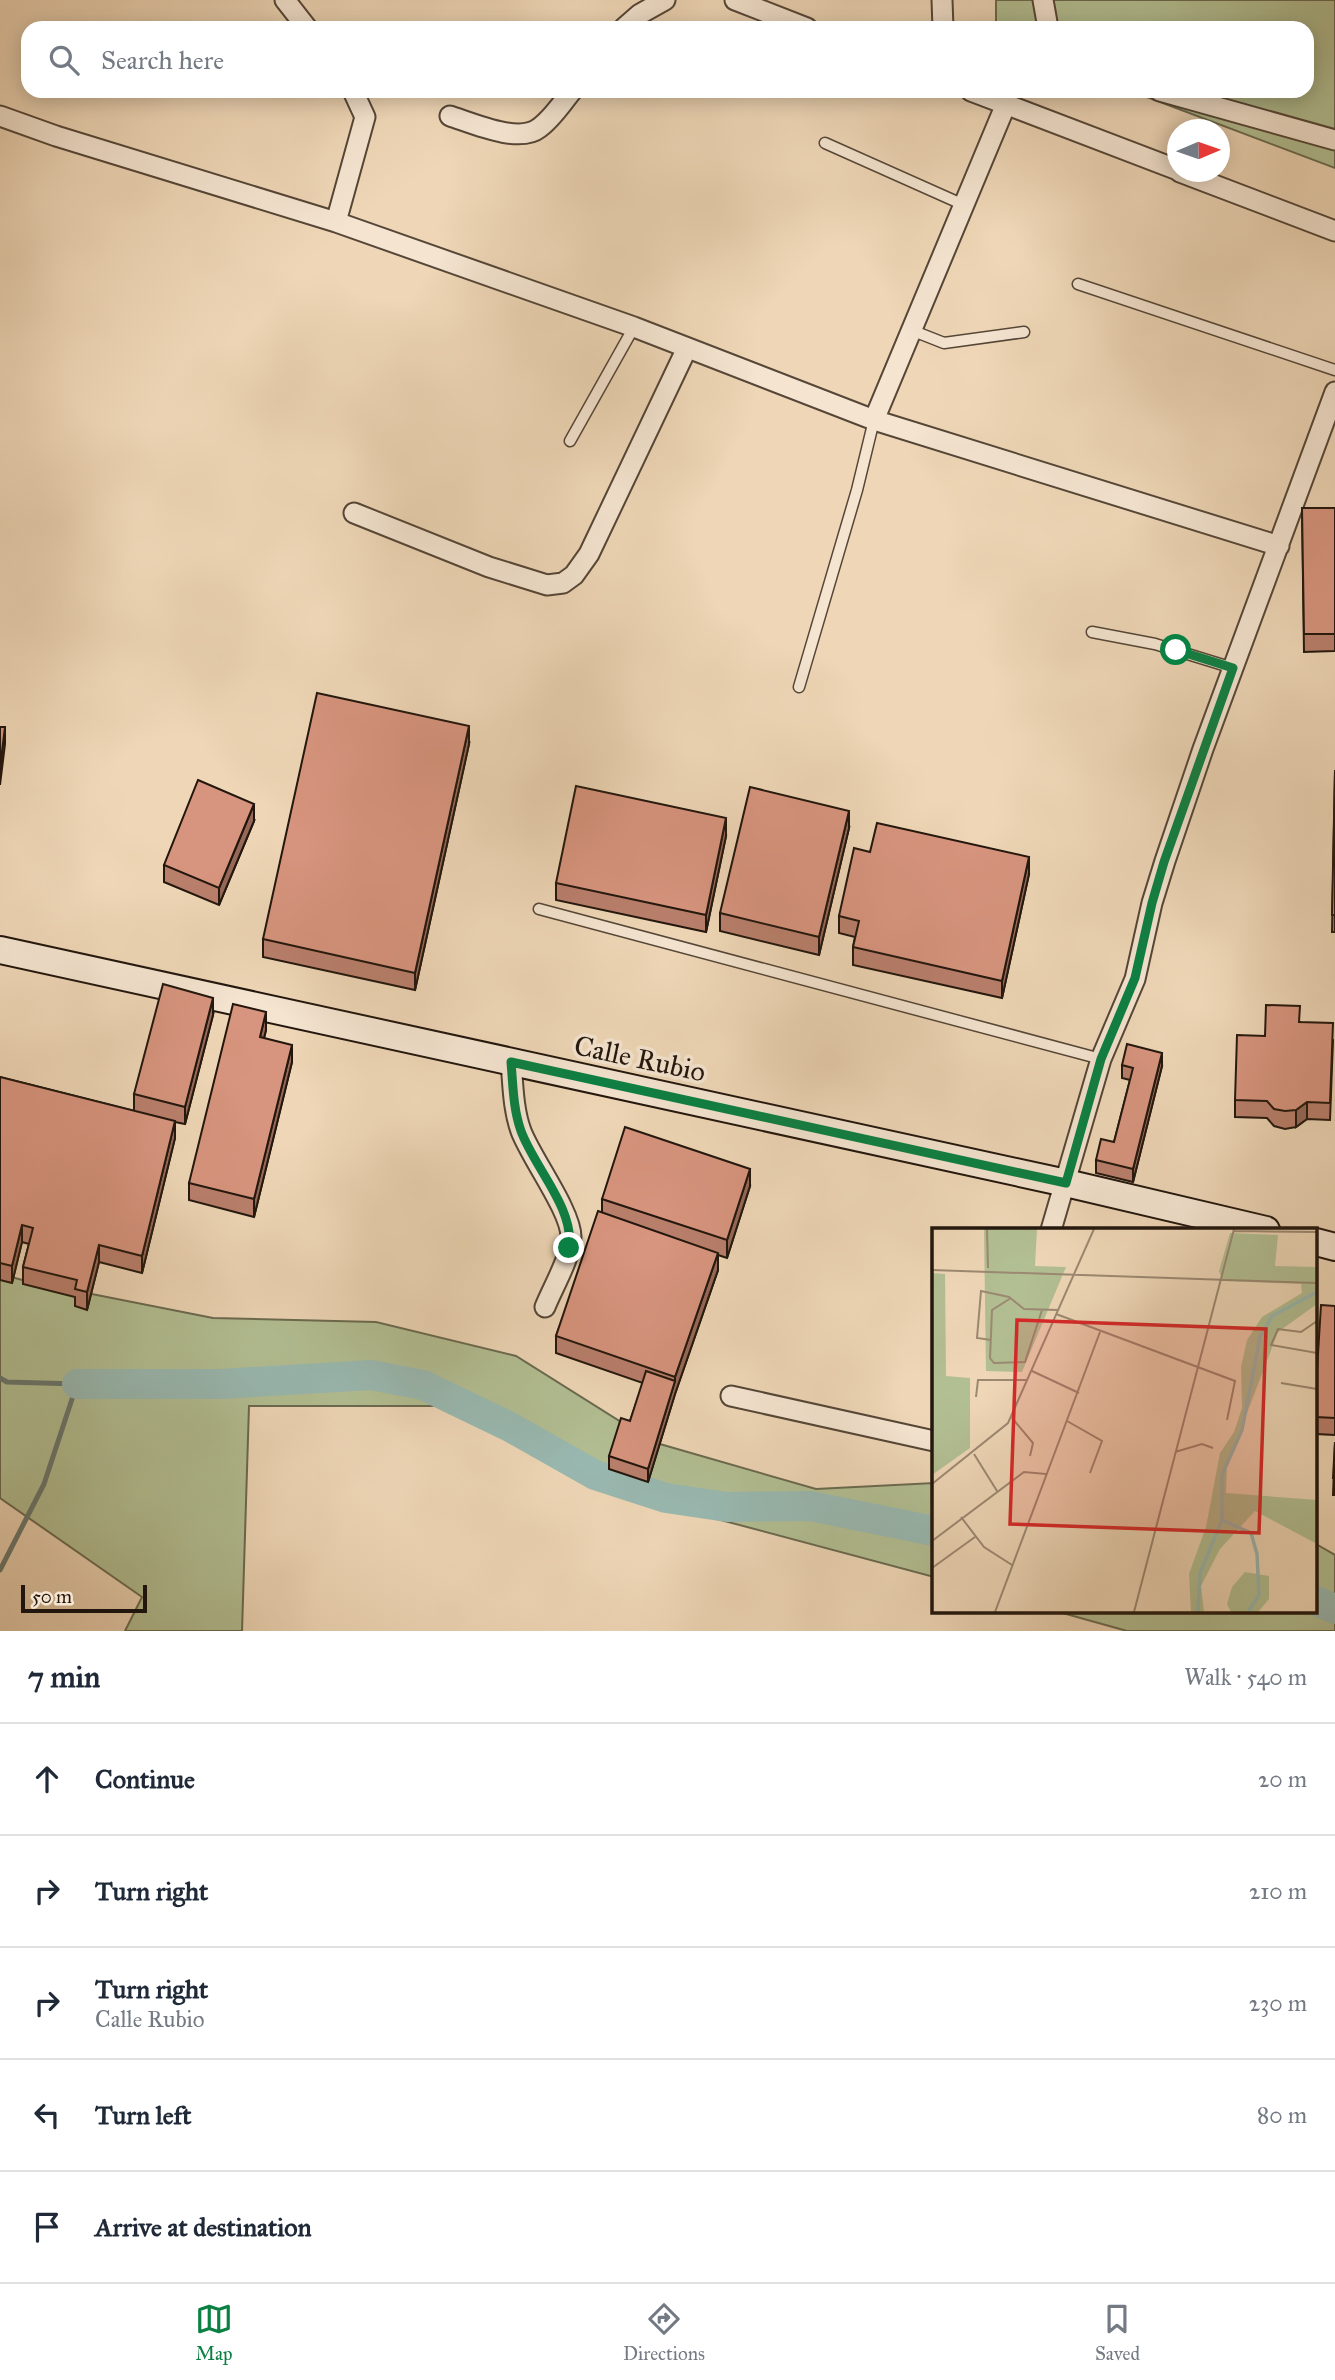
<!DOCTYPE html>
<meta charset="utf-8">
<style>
body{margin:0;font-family:"IM FELL Great Primer",serif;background:#f2f2f3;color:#1f2937}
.compass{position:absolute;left:1167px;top:119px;width:63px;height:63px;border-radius:50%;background:#fff;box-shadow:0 4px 18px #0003;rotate:88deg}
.scale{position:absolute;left:21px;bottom:18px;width:126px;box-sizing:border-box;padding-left:7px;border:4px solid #22160d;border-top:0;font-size:19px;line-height:24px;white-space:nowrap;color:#22160d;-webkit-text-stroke:5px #f4e4d0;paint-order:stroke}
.stop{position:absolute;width:21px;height:21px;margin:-16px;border:5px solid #0b8043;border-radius:50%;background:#fff}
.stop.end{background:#0b8043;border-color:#fff;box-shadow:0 2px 7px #0008}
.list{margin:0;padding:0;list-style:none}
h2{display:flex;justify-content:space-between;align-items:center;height:91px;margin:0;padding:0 28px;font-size:30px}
h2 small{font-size:23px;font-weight:400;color:#747a83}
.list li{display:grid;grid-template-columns:46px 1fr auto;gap:21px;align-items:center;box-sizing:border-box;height:112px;padding:0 28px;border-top:2px solid #e0e1e3}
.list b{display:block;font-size:26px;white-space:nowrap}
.list p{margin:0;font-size:23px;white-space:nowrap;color:#747a83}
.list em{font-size:23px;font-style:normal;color:#747a83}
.icon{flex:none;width:38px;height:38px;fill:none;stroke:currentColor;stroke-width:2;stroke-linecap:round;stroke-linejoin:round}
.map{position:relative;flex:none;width:1335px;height:1631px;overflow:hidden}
.search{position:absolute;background:#fff;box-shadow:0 4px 18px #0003;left:21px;right:21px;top:21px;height:77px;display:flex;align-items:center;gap:18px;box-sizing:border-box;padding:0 24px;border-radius:21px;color:#747a83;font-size:26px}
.sheet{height:651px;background:#fff}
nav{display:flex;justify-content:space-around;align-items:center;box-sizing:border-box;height:98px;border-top:2px solid #e0e1e3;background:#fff;font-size:19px;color:#747a83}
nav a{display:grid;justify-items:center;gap:4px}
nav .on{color:#0b8043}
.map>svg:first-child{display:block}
.green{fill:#b2bf93;stroke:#6a6a50;stroke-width:2}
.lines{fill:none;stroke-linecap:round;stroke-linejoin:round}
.stream{stroke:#69786f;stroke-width:5}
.river{stroke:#99b9b1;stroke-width:30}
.lane-casing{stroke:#554637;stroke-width:13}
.street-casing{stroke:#554637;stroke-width:23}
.secondary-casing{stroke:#22160d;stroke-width:30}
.lane{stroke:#f4e4d0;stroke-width:10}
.street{stroke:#f4e4d0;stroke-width:19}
.secondary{stroke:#f4e4d0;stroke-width:26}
.wall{fill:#b97f6c;stroke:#22160d;stroke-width:2}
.shaded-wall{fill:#966858;stroke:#22160d;stroke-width:2}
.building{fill:#d7947e;stroke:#22160d;stroke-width:2}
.route{stroke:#0b8043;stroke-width:9}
.labels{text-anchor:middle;stroke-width:7;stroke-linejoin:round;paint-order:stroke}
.street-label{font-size:28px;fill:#22160d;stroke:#f4e4d0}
.inset-river{fill:none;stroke:#99b9b1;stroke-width:3.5}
.inset-road{fill:none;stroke:#9c8972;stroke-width:2}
.view{fill:#d62828;fill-opacity:0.15;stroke:#d62828;stroke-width:3.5}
.inset-edge{fill:none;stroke:#22160d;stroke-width:3.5}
</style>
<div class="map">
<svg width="1335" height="1631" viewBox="0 0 1335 1631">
<rect width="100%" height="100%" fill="#eed6b6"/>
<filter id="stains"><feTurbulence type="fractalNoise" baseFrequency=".00286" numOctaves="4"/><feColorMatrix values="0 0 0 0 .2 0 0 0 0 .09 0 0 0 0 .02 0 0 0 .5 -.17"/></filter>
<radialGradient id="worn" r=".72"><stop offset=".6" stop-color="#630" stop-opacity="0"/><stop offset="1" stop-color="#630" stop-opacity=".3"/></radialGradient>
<path class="green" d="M996 0H1335V168L1131 91H1307V28H996Z
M0 1274 26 1281 213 1318 376 1322 516 1356 653 1442 816 1489 934 1483V1577L616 1492 436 1406H249L242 1631H125L142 1597 0 1498Z
M1316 1544 1335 1555V1631H1127L1059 1612H1316Z"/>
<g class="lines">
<path class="stream" d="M0 1378 7 1382 77 1384 44 1484 0 1570"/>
<path class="river" d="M77 1384H221L371 1375 423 1385 510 1427 595 1475 666 1498 727 1507 810 1506 934 1531
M1316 1601 1335 1609"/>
<g class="lane-casing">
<path id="lane" d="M825 143 964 205
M1078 284 1335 370
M911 330 944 343 1024 332
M570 441 634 327
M1092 632 1155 644 1233 668
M799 687 857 490 874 420
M539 909 1101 1059"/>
</g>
<g class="street-casing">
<path id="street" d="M285 0 307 28
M735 0 807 28
M942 0 943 28
M1043 0 1048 28
M624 28 640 14 665 0
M971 91 1178 170
M1160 91 1335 140
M0 116 56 136 336 222 634 327 874 420 1279 546
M450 116C472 123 519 144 539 128 552 119 562 103 572 91
M1180 172 1335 231
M336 222 365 117 353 91
M874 420 1006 104
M354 513 489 567 547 585 563 583 574 575 589 554 687 348
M511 1062C513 1084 513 1109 521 1131 531 1158 571 1211 571 1237 571 1257 553 1287 545 1307
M1051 1230 1101 1059 1135 979 1152 903 1165 861 1203 749 1335 392
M731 1396 934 1441"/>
</g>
<g class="secondary-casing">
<path id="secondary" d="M0 950 1066 1183 1266 1230
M1316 1242 1335 1247"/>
</g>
<use href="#lane" class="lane"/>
<use href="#street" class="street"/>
<use href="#secondary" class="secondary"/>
</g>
<path class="wall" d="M1302 508H1335V651L1304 652Z
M469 744 415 990 263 957V939Z
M1335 770V932H1332Z
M254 821 219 905 164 882V865Z
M849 828 819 955 720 931V913Z
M726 836 706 932 556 900V883Z
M870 852 1029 874 1002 998 853 965V947L855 937 839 933V916Z
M213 1015 185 1124 175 1122V1138L142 1273 99 1262 87 1310 75 1306V1297L23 1284V1267L29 1244 22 1242 12 1283 0 1280V1077L134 1111V1094Z
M1300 1022 1333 1040 1330 1120 1307 1119 1296 1127 1285 1129 1274 1126 1267 1118 1235 1117V1100L1265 1036Z
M266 1030 264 1038 292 1062 254 1217 189 1200V1183Z
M1122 1065 1162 1066 1133 1182 1096 1173V1160L1114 1142 1130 1080 1122 1078Z
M750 1186 727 1258 718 1255V1270L675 1394 648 1482 609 1469V1456L630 1421 643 1383 556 1353V1336L602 1212V1199Z
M1335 1306V1435L1316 1434V1386Z
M1335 1442V1495H1333Z"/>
<path class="shaded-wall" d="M469 726V744L415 990V973Z
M5 727V744L0 785V768Z
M254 804V821L219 905V888Z
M849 811V828L819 955V937Z
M726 818V836L706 932V915Z
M1029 857V874L1002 998V981Z
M213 998V1015L185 1124V1107Z
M266 1012V1030L260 1054V1037Z
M292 1045V1062L254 1217V1199Z
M1162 1053V1066L1133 1182V1169Z
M1307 1102V1119L1296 1127V1110Z
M175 1121V1138L142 1273V1256Z
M750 1169V1186L727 1258V1240Z
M22 1225V1242L12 1283V1266Z
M99 1245V1262L87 1310V1292Z
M718 1253V1270L675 1394 648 1482V1469L675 1381V1377Z"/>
<path class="building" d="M1302 508H1335V634H1304Z
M317 693 469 726 415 973 263 939Z
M0 727H5L0 768Z
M1335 770V915H1332Z
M198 780 254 804 219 888 164 865Z
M576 786 726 818 706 915 556 883Z
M750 787 849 811 819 937 720 913Z
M877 823 1029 857 1002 981 853 947 859 921 839 916 854 848 870 852Z
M163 984 213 998 185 1107 134 1094Z
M233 1004 266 1012 260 1037 292 1045 254 1199 189 1183Z
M1266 1005 1300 1006 1299 1022 1333 1023 1330 1103 1307 1102 1296 1110 1285 1111 1274 1109 1267 1101 1235 1100 1237 1035 1265 1036Z
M1127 1044 1162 1053 1133 1169 1096 1160 1101 1139 1114 1142 1133 1068 1122 1065Z
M0 1077 175 1121 142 1256 99 1245 87 1292 75 1289 77 1280 23 1267 33 1228 22 1225 12 1266 0 1263Z
M625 1127 750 1169 727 1240 602 1199Z
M598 1211 718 1253 675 1377 556 1336Z
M1321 1305 1335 1306V1418L1316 1417V1386Z
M646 1371 675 1381 648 1469 609 1456 621 1418 630 1421Z
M1335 1442V1478H1333Z"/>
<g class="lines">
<path class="route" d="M569 1248C575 1209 534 1167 521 1131 513 1109 513 1084 511 1062L1066 1183 1101 1059 1135 978 1152 903 1164 862 1233 668 1176 650"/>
</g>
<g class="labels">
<g class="street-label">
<text transform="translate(640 1058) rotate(12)" y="10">Calle Rubio</text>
</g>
</g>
<g transform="translate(932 1228)">
<rect width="385" height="385" fill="#eed6b6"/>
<path d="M52 1H105L103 38 134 39 90 144 54 143ZM298 5 346 7 343 38 385 39V76L346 104 295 237 294 265 385 272V316L323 283 288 321 269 358 272 384H259L257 346 274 299 288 225 302 204 310 180 309 139 315 112 330 89 370 65 369 56 291 53 287 43ZM0 45 13 46 14 148 38 150V220L0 247ZM313 344 337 348V371L326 384H299L295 376 300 359Z" fill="#b2bf93"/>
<path class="inset-river" d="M290 292V247L310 202 328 109 340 88 385 64M266 384 268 345 290 292 319 305 325 326 327 367 316 384"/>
<path class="inset-road" d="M55 1 56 40M302 3 385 4M0 42 385 55M79 70 60 82 58 130 62 135 93 134 110 82M124 86 303 153 295 192M385 93 369 104 346 101 339 117 385 125M59 112 45 110 49 63 77 69 92 81 126 82M100 143 147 165M349 155 385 161M44 169 46 152H96M80 190 101 215 98 228M135 193 170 213 158 245M243 224 270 216 281 220M42 226 65 263M0 256 76 195 162 1M29 289 52 319 80 337M0 313 92 244 114 246M0 340 43 309M63 384 168 104M202 384 302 1"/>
<path class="view" d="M85 92 334 101 327 305 78 296Z"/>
<rect width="385" height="385" class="inset-edge"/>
</g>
<rect width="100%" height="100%" filter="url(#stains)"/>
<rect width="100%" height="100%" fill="url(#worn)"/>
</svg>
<svg class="compass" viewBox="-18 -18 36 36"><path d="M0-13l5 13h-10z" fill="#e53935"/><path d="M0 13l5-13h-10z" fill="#747a83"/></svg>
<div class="scale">50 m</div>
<div class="stop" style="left:1176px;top:650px"></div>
<div class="stop end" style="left:569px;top:1248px"></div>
<div class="search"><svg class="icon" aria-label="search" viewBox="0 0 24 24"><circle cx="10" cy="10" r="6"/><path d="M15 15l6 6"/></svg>Search here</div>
</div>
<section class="sheet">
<h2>7 min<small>Walk · 540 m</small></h2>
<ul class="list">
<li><svg class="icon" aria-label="ahead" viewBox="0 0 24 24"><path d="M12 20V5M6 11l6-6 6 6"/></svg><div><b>Continue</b></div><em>20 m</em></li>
<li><svg class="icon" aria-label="right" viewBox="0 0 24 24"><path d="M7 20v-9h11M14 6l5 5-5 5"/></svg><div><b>Turn right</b></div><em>210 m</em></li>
<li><svg class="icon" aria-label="right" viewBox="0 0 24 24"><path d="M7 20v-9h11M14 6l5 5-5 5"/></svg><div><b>Turn right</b><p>Calle Rubio</p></div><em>230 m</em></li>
<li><svg class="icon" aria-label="left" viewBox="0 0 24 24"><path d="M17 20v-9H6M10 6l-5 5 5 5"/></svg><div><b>Turn left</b></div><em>80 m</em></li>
<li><svg class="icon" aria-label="arrive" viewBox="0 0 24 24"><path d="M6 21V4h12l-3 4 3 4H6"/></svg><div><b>Arrive at destination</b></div></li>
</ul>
</section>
<nav>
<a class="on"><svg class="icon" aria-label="map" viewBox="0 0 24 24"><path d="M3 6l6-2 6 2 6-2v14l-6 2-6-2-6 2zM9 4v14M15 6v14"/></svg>Map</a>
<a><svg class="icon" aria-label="directions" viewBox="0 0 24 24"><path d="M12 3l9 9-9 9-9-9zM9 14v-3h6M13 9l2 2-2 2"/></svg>Directions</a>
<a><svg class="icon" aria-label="saved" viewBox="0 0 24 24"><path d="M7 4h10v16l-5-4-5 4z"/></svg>Saved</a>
</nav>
